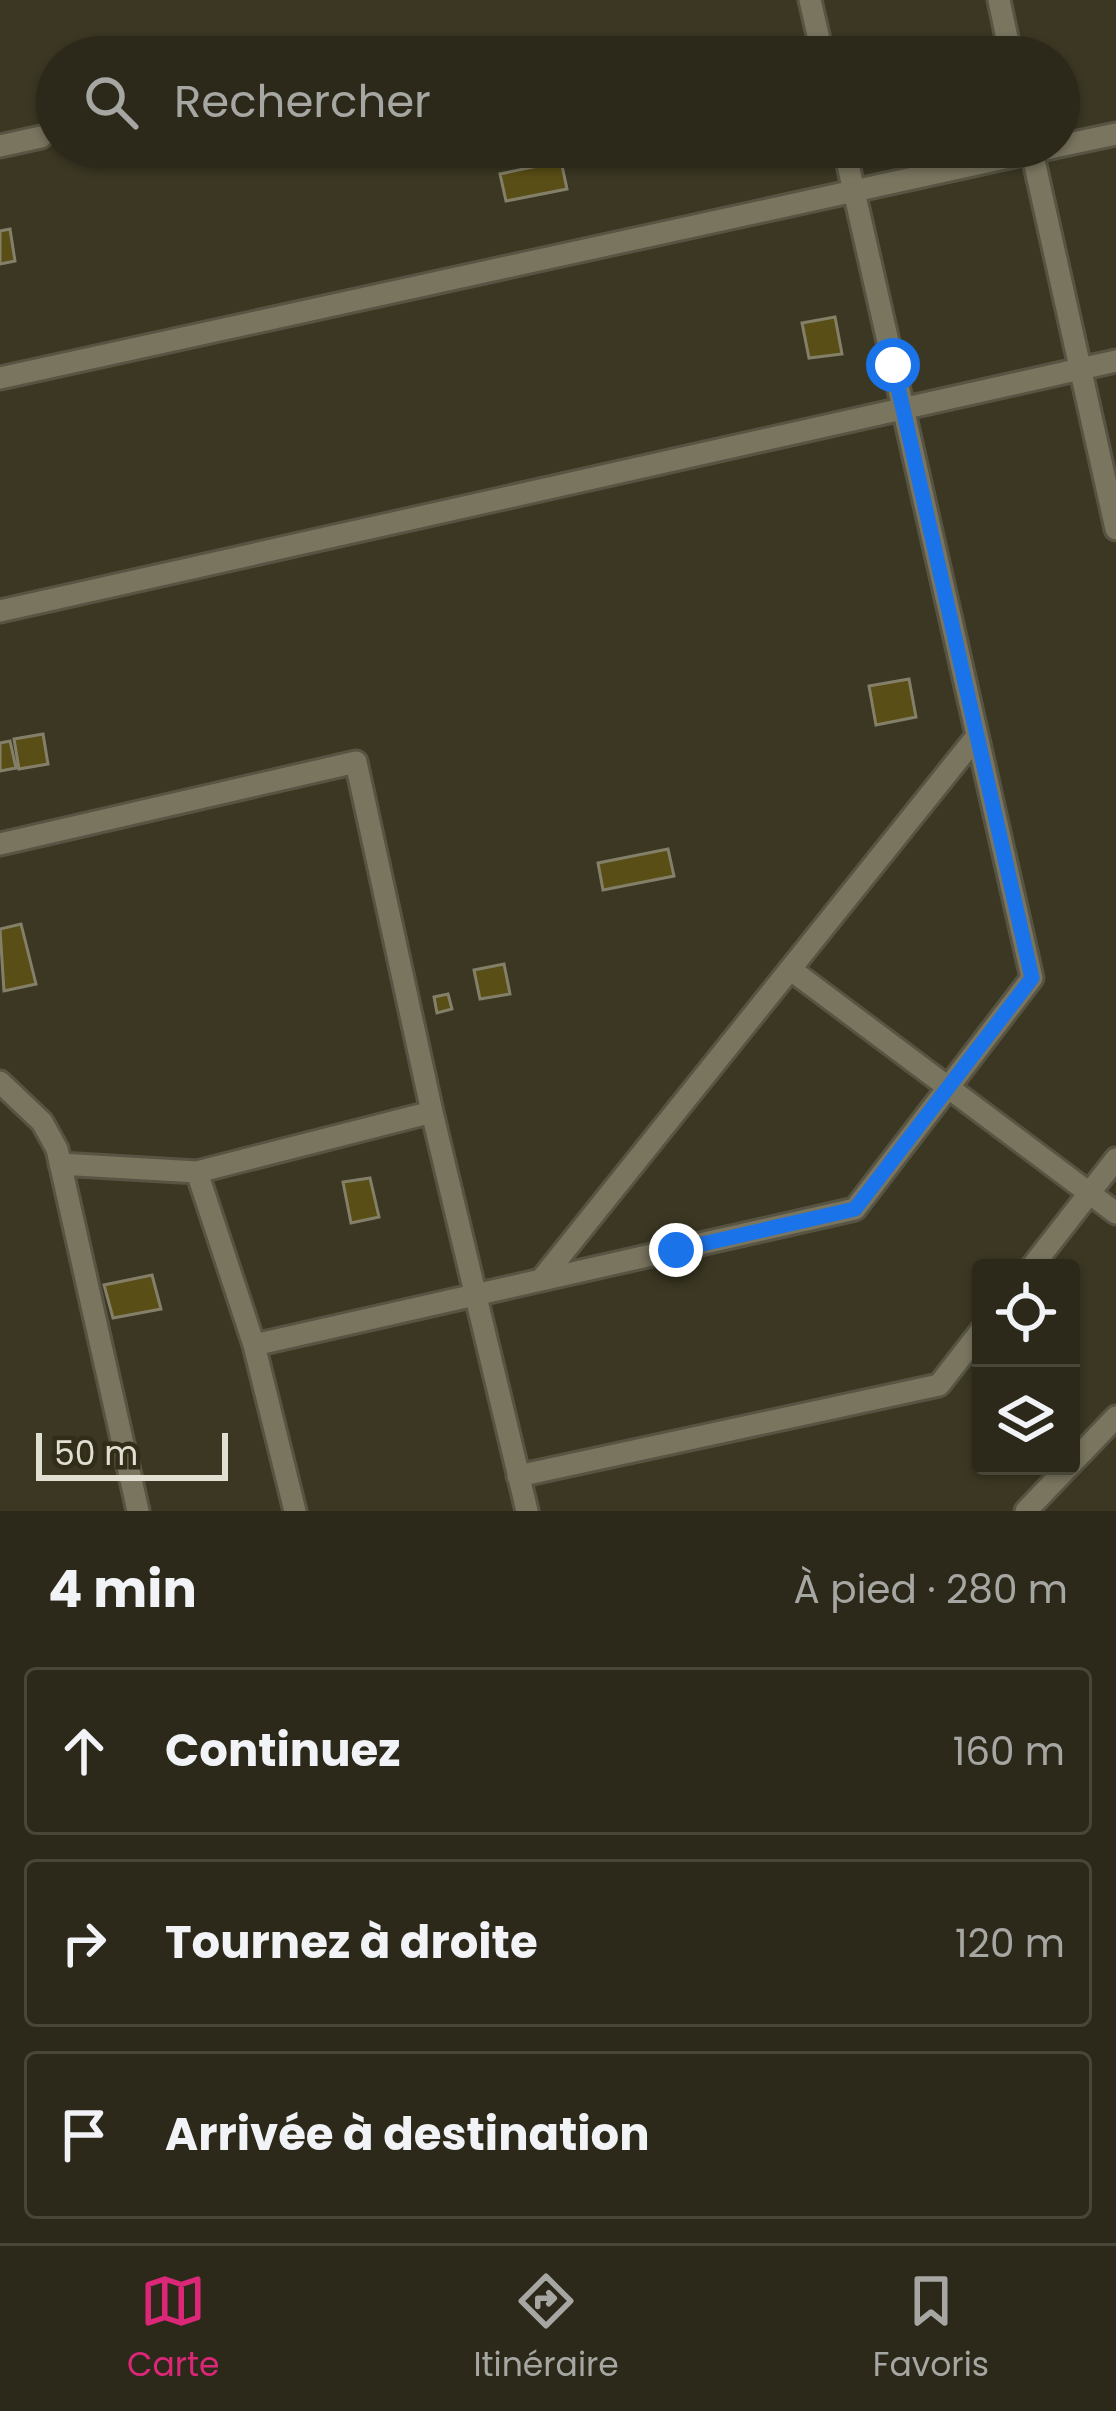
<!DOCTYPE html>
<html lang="fr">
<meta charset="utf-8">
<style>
body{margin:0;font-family:Poppins,sans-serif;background:#383527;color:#f1f3f6}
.controls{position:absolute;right:36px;bottom:36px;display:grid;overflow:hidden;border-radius:12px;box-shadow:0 3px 9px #0004}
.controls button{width:108px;height:108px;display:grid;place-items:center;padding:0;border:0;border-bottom:3px solid #484539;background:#2c291a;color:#f1f3f6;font:60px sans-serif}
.scale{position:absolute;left:36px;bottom:30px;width:192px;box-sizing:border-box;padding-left:12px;border:6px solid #e1ded2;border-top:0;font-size:33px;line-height:42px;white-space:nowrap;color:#e1ded2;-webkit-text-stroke:9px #312d19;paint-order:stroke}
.stop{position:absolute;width:36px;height:36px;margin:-27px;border:9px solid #1a73e8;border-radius:50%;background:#fff}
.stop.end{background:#1a73e8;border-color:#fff;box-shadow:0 3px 12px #0008}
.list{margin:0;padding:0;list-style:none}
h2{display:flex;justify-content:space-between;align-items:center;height:156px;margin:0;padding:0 48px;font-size:51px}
h2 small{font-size:39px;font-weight:400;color:#a6a6a2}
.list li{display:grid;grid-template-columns:78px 1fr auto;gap:36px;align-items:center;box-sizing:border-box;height:168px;margin:0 24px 24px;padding:0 24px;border:3px solid #484539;border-radius:12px}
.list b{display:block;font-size:45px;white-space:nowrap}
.list em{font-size:39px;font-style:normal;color:#a6a6a2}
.icon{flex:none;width:66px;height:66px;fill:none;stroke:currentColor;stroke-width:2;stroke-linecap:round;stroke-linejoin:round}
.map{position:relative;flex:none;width:1116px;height:1511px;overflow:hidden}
.search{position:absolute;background:#2c291a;box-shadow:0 3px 9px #0004;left:36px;right:36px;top:36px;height:132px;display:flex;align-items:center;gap:30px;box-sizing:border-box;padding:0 42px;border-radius:66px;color:#a6a6a2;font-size:45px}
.sheet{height:732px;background:#2c291a}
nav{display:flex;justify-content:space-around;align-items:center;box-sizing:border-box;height:168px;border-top:3px solid #484539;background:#2c291a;font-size:33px;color:#a6a6a2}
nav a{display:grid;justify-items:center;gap:6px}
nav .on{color:#db2777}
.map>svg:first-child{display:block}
.building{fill:#594e15;stroke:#847f69;stroke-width:3}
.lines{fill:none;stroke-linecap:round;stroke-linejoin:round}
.street-casing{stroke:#575443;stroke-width:27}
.street{stroke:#7a755f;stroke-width:21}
.route{stroke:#1a73e8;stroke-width:15}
</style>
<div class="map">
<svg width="1116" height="1511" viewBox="0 0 1116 1511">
<rect width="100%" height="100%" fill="#3b3723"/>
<path class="building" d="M869 147H927V150L872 166Z
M561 161 567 189 506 201 500 174Z
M10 229 15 261 0 264V231Z
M835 317 842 354 809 358 802 323Z
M909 679 916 717 876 725 869 686Z
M43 734 48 764 19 769 14 739Z
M10 741 16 768 0 771V743Z
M668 849 674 876 603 890 598 863Z
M21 924 36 984 4 991 0 929Z
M504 964 510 994 480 999 474 970Z
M448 994 452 1009 437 1013 434 997Z
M370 1178 379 1217 351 1223 343 1182Z
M152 1275 161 1309 113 1318 104 1285Z"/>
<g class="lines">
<g class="street-casing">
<path id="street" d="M810 0 823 57
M999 0 1011 57
M0 146 41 137
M1059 146 1116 134
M1031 147 1116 529
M0 378 1055 147
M0 611 1116 361
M0 844 356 762 432 1112 527 1511
M790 969 1116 1213
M0 1082 42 1122 57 1149 138 1511
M60 1164 197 1172 432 1112
M197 1172 254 1345 295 1511
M1031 1268 1116 1159
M541 1280 977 736
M254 1345 855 1209 1032 978 844 147
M1071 1464 1116 1417
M518 1476 939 1385 981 1331
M1026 1511 1069 1466"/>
</g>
<use href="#street" class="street"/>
</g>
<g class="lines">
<path class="route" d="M676 1250 855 1209 1032 978 893 365"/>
</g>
</svg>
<div class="controls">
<button><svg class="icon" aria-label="locate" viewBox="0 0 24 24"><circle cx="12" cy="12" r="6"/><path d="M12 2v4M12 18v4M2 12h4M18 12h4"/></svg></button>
<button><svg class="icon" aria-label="layers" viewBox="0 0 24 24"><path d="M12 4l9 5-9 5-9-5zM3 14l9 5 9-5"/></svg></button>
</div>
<div class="scale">50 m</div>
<div class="stop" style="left:893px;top:365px"></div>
<div class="stop end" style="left:676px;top:1250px"></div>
<div class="search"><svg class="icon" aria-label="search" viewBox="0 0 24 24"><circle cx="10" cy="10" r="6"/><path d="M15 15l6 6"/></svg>Rechercher</div>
</div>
<section class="sheet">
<h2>4 min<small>À pied · 280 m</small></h2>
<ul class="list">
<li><svg class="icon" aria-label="ahead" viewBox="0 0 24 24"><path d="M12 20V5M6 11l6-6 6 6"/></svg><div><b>Continuez</b></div><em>160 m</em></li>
<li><svg class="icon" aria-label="right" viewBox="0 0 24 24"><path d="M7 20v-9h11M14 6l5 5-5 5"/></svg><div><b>Tournez à droite</b></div><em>120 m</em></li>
<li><svg class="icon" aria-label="arrive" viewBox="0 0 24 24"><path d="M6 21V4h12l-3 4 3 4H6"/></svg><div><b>Arrivée à destination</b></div></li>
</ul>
</section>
<nav>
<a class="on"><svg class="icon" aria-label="map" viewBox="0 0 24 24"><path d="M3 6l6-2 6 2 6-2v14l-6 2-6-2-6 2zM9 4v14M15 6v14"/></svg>Carte</a>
<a><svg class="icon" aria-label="directions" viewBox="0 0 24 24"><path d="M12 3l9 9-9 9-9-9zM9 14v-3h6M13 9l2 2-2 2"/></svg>Itinéraire</a>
<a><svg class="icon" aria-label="saved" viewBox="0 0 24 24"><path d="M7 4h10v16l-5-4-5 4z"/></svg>Favoris</a>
</nav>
